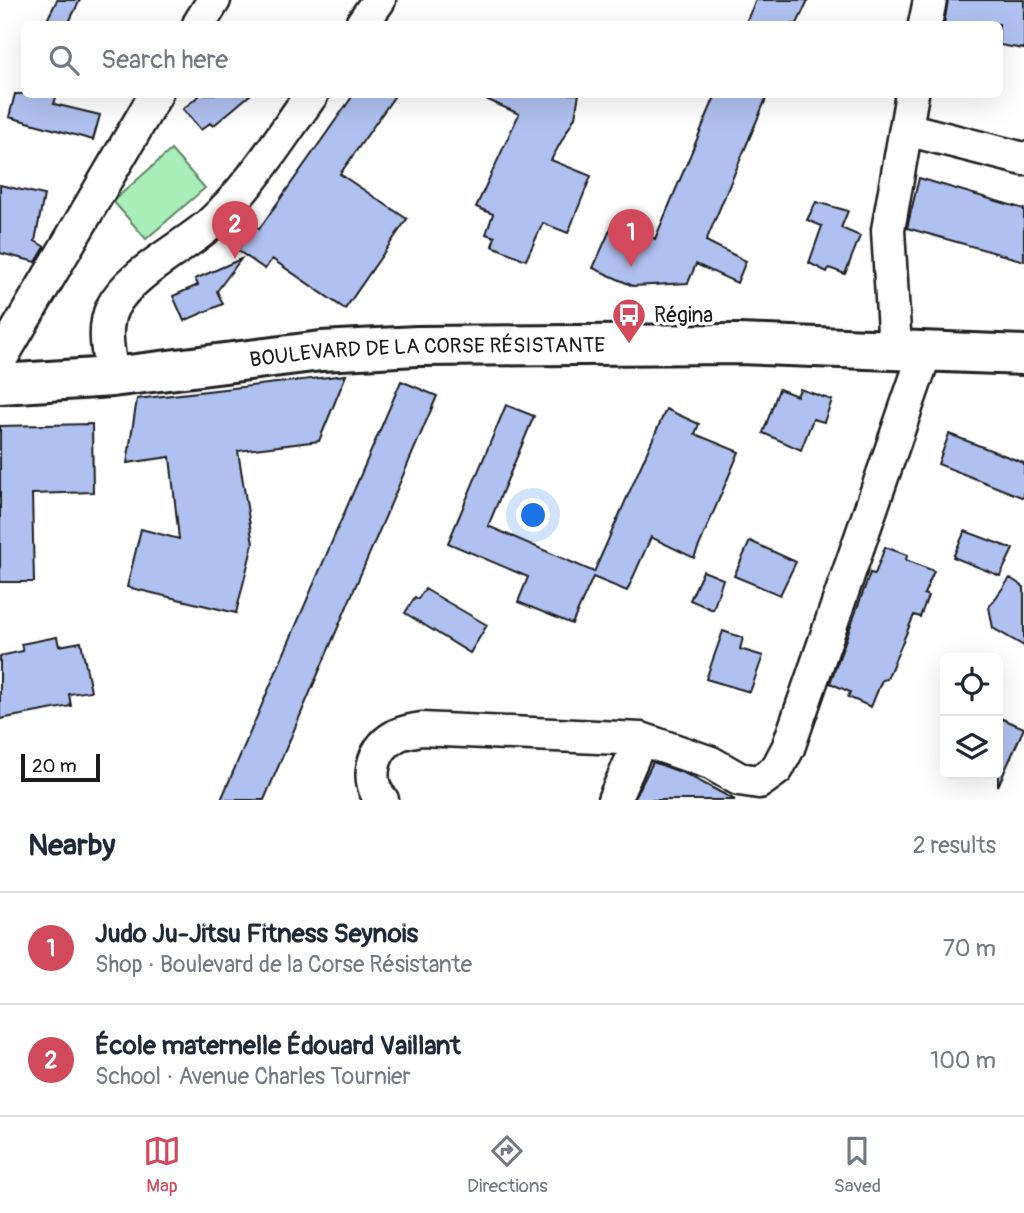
<!DOCTYPE html>
<meta charset="utf-8">
<style>
body{margin:0;font-family:Pangolin,sans-serif;background:#f2f2f3;color:#1f2937}
.controls{position:absolute;right:21px;bottom:21px;display:grid;overflow:hidden;border-radius:10px;box-shadow:0 7px 28px #0002}
.controls button{width:63px;height:63px;display:grid;place-items:center;padding:0;border:0;border-bottom:2px solid #e0e1e3;background:#fff;color:#1f2937;font:35px sans-serif}
.scale{position:absolute;left:21px;bottom:18px;width:79px;box-sizing:border-box;padding-left:7px;border:4px solid #1c1c1c;border-top:0;font-size:19px;line-height:24px;white-space:nowrap;color:#1c1c1c;-webkit-text-stroke:5px #fff;paint-order:stroke}
.you{position:absolute;left:534px;top:516px;width:24px;height:24px;margin:-18px;border:5px solid #fff;border-radius:50%;background:#1a73e8;box-shadow:0 0 0 10px #1a73e833}
.badge{display:grid;place-items:center;width:46px;height:46px;border-radius:50%;background:#d1495b;color:#fff;font-size:23px;font-weight:700}
.pin{position:absolute;translate:-50% -58px;filter:drop-shadow(0 2px 4px #0008)}
.pin::after{content:'';position:absolute;top:37px;width:24px;height:21px;background:inherit;clip-path:polygon(0 0,100% 0,50% 100%)}
.list{margin:0;padding:0;list-style:none}
h2{display:flex;justify-content:space-between;align-items:center;height:91px;margin:0;padding:0 28px;font-size:30px}
h2 small{font-size:23px;font-weight:400;color:#747a83}
.list li{display:grid;grid-template-columns:46px 1fr auto;gap:21px;align-items:center;box-sizing:border-box;height:112px;padding:0 28px;border-top:2px solid #e0e1e3}
.list b{display:block;font-size:26px;white-space:nowrap}
.list p{margin:0;font-size:23px;white-space:nowrap;color:#747a83}
.list em{font-size:23px;font-style:normal;color:#747a83}
.icon{flex:none;width:38px;height:38px;fill:none;stroke:currentColor;stroke-width:2;stroke-linecap:round;stroke-linejoin:round}
.map{position:relative;flex:none;width:1024px;height:800px;overflow:hidden}
.search{position:absolute;background:#fff;box-shadow:0 7px 28px #0002;left:21px;right:21px;top:21px;height:77px;display:flex;align-items:center;gap:18px;box-sizing:border-box;padding:0 24px;border-radius:10px;color:#747a83;font-size:26px}
.sheet{height:315px;background:#fff}
nav{display:flex;justify-content:space-around;align-items:center;box-sizing:border-box;height:98px;border-top:2px solid #e0e1e3;background:#fff;font-size:19px;color:#747a83}
nav a{display:grid;justify-items:center;gap:4px}
nav .on{color:#d1495b}
.map>svg:first-child{display:block}
.green{fill:#a9eeb9;stroke:#62856a;stroke-width:2}
.building{fill:#b0c0f0;stroke:#1c1c1c;stroke-width:2}
.lines{fill:none;stroke-linecap:round;stroke-linejoin:round}
.street-casing{stroke:#1c1c1c;stroke-width:37}
.secondary-casing{stroke:#1c1c1c;stroke-width:44}
.street{stroke:#fff;stroke-width:32}
.secondary{stroke:#fff;stroke-width:38}
.labels{text-anchor:middle;stroke-width:7;stroke-linejoin:round;paint-order:stroke}
.poi-label{font-size:21px;fill:#1c1c1c;stroke:#fff;text-anchor:start}
.street-label{font-size:21px;fill:#1c1c1c;stroke:#fff}
</style>
<div class="map">
<svg width="1024" height="800" viewBox="0 0 1024 800">
<rect width="100%" height="100%" fill="#fff"/>
<filter id="ink" filterUnits="userSpaceOnUse"><feTurbulence type="fractalNoise" baseFrequency=".0143" numOctaves="2"/><feDisplacementMap in="SourceGraphic" scale="14" xChannelSelector="R" yChannelSelector="G"/><feConvolveMatrix kernelMatrix="1 2 1 2 8 2 1 2 1" color-interpolation-filters="sRGB"/></filter>
<g filter="url(#ink)">
<path class="green" d="M171 150 205 188 146 239 113 201Z"/>
<path class="building" d="M57 0H80L68 24H45Z
M756 0H808L797 24H745Z
M948 0H1024V49L999 45V24H944Z
M15 94H57L54 104 100 115 93 140 9 117Z
M201 94H251L213 126 210 123 201 130 183 109Z
M354 94H396L340 174 407 219 345 309 272 259 265 269 237 250 255 226 259 229Z
M475 94H579L575 117 551 160 591 176 568 233 543 223 526 260 492 246 495 237 486 234 493 214 476 207 519 114Z
M716 94H768L706 241 746 261 737 283 696 264 688 283 633 286 593 268 614 221 655 239Z
M919 178 1024 209V261L907 228Z
M0 185 44 195 35 241 45 247 36 262 0 253Z
M816 202 848 211 841 228 860 236 845 274 829 268 827 272 809 263 822 226 807 220Z
M241 259 217 291 223 304 184 321 173 296 198 285 195 279Z
M346 375 319 441 238 451 253 544 236 613 127 587 141 529 179 539 170 457 127 463 137 399Z
M401 381 437 396 264 800H221Z
M779 389 797 396 800 389 832 400 824 422 813 419 801 450 763 433Z
M506 405 534 416 488 526 594 572 666 409 699 424 695 434 739 452 694 558 651 537 627 591 593 577 572 624 518 602 528 577 448 543Z
M92 424 93 492 32 494 34 582H0V426Z
M949 434 1024 463V498L938 464Z
M965 531 1013 549 1000 576 953 557Z
M750 541 796 562 780 595 734 576Z
M885 547 907 555 906 560 934 571 924 594 928 596 920 617 914 615 887 679 882 680 871 707 848 697 850 692 830 683 870 573 875 574Z
M703 571 723 579 713 610 690 600Z
M1010 578 1024 587V646L993 628 989 607Z
M425 589 487 625 470 653 405 613 415 597 418 599Z
M723 631 743 638 740 649 763 656 750 692 706 679Z
M57 637 59 646 81 642 91 691 69 694 71 706 0 719V656L23 651 21 644Z
M998 717 1024 728 998 786Z
M653 762 686 774 735 800H634Z"/>
<g class="lines">
<g class="street-casing">
<path id="street" d="M199 24 214 0
M362 24 379 0
M925 24 930 0
M906 129 1024 159
M895 349 888 230 912 94
M0 360 156 94
M112 377C109 355 102 330 112 308 128 275 181 249 209 225 250 188 280 138 312 94
M382 800C365 782 372 749 394 737 401 732 412 731 421 729L641 739 711 763 739 779 759 782 777 769 788 748 926 350
M614 800 641 739"/>
</g>
<g class="secondary-casing">
<g id="secondary">
<path id="s1" d="M0 384 112 377 321 351 417 346 738 344 1024 355"/>
</g>
</g>
<use href="#street" class="street"/>
<use href="#secondary" class="secondary"/>
</g>
</g>
<defs>
<g id="bus-pin" transform="scale(1.75)"><path d="M0 17L-7.5 6A9.5 9.5 0 1 1 7.5 6Z" fill="#d1495b" stroke="#fff"/><path d="M-5-6H5V4H4V6H2V4H-2V6H-4V4H-5ZM-3.5-4V0h7V-4ZM-3.5 1.2v1.5H-2V1.2ZM2 1.2v1.5H3.5V1.2Z" fill="#fff"/></g>
</defs>
<g fill-rule="evenodd">
<use href="#bus-pin" x="629" y="315"/>
</g>
<g class="labels">
<g class="poi-label">
<text x="654" y="322">Régina</text>
</g>
<g class="street-label">
<text dy="7" stroke="none"><textPath href="#s1" startOffset="429">BOULEVARD DE LA CORSE RÉSISTANTE</textPath></text>
</g>
</g>
</svg>
<div class="controls">
<button><svg class="icon" aria-label="locate" viewBox="0 0 24 24"><circle cx="12" cy="12" r="6"/><path d="M12 2v4M12 18v4M2 12h4M18 12h4"/></svg></button>
<button><svg class="icon" aria-label="layers" viewBox="0 0 24 24"><path d="M12 4l9 5-9 5-9-5zM3 14l9 5 9-5"/></svg></button>
</div>
<div class="scale">20 m</div>
<div class="you"></div>
<div class="pin badge" style="left:631px;top:267px">1</div>
<div class="pin badge" style="left:235px;top:259px">2</div>
<div class="search"><svg class="icon" aria-label="search" viewBox="0 0 24 24"><circle cx="10" cy="10" r="6"/><path d="M15 15l6 6"/></svg>Search here</div>
</div>
<section class="sheet">
<h2>Nearby<small>2 results</small></h2>
<ul class="list">
<li><span class="badge">1</span><div><b>Judo Ju-Jitsu Fitness Seynois</b><p>Shop · Boulevard de la Corse Résistante</p></div><em>70 m</em></li>
<li><span class="badge">2</span><div><b>École maternelle Édouard Vaillant</b><p>School · Avenue Charles Tournier</p></div><em>100 m</em></li>
</ul>
</section>
<nav>
<a class="on"><svg class="icon" aria-label="map" viewBox="0 0 24 24"><path d="M3 6l6-2 6 2 6-2v14l-6 2-6-2-6 2zM9 4v14M15 6v14"/></svg>Map</a>
<a><svg class="icon" aria-label="directions" viewBox="0 0 24 24"><path d="M12 3l9 9-9 9-9-9zM9 14v-3h6M13 9l2 2-2 2"/></svg>Directions</a>
<a><svg class="icon" aria-label="saved" viewBox="0 0 24 24"><path d="M7 4h10v16l-5-4-5 4z"/></svg>Saved</a>
</nav>
